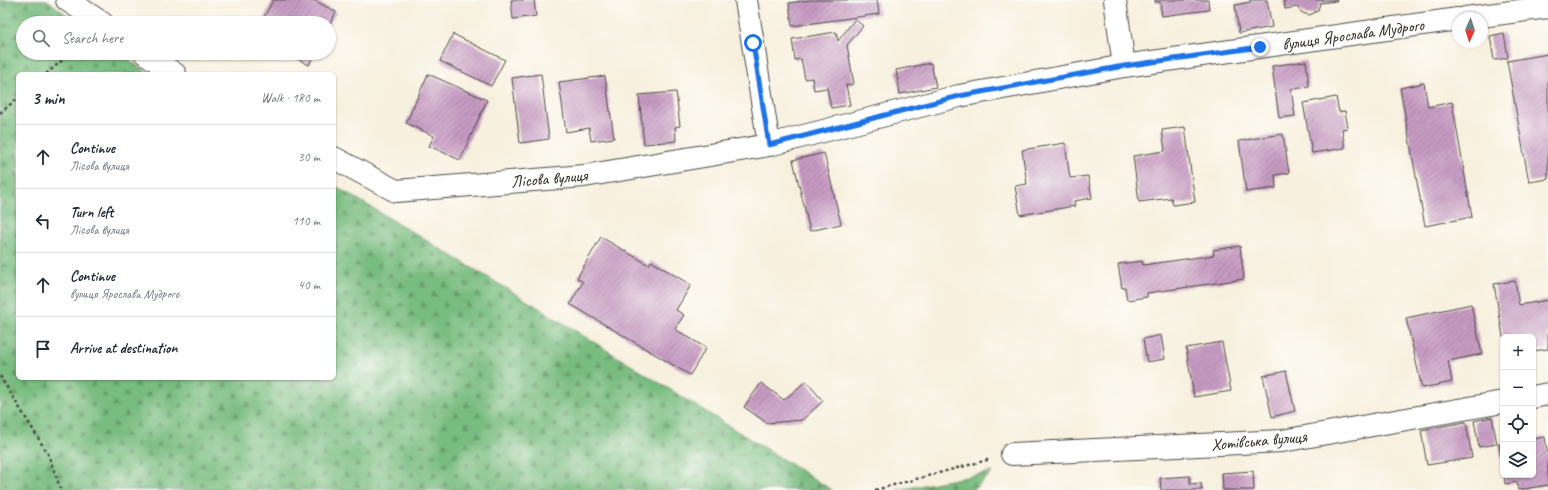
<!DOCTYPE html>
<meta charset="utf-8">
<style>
body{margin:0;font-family:Caveat,sans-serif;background:#f2f2f3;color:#1f2937}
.controls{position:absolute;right:12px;bottom:12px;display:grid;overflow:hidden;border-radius:6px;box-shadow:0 1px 3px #0004}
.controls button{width:36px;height:36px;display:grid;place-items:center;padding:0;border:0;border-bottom:1px solid #e0e1e3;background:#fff;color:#1f2937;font:20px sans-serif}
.compass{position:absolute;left:1452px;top:12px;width:36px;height:36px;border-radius:50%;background:#fff;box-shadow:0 1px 3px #0004;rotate:183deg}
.stop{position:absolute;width:12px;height:12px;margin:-9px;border:3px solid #1a73e8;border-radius:50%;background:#fff}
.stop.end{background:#1a73e8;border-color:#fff;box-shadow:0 1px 4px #0008}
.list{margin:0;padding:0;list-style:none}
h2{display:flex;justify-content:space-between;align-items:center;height:52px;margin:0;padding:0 16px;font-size:17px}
h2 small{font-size:13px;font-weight:400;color:#747a83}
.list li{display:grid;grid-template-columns:26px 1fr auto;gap:12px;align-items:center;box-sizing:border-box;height:64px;padding:0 16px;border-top:1px solid #e0e1e3}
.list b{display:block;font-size:15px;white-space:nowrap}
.list p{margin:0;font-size:13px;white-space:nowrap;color:#747a83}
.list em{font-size:13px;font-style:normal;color:#747a83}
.icon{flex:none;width:22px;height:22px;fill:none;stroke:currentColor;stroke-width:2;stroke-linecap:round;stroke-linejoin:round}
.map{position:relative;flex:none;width:1548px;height:490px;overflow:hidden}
.search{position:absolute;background:#fff;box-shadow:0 1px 3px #0004;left:16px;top:16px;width:320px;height:44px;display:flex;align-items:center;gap:10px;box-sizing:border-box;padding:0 14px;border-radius:22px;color:#747a83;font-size:15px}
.panel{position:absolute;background:#fff;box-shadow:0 1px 3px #0004;left:16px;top:72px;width:320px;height:308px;border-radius:6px}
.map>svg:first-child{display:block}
.forest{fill:url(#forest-firs);stroke:#527455}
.building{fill:url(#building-hatch)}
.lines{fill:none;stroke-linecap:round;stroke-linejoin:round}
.minor-casing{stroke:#4a4946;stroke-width:24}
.path{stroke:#4a4946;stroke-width:2.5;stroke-dasharray:3 3;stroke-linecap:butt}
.minor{stroke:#fff;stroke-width:22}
.route{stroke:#1a73e8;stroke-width:5}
.labels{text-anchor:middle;stroke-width:3;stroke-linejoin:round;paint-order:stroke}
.street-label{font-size:17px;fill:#2b2b2b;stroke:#fdfcf7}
</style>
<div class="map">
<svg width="1548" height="490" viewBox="0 0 1548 490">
<defs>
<pattern id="forest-firs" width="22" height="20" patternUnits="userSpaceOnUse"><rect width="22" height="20" fill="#78bc7f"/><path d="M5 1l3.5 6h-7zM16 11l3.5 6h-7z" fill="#639968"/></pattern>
<pattern id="building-hatch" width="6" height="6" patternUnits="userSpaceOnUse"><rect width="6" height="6" fill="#c79bc3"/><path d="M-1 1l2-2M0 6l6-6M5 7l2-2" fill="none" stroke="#a27f9f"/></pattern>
</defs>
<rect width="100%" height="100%" fill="#fdfcf7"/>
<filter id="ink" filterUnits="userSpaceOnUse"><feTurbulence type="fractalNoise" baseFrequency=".025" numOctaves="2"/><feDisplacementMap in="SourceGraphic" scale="8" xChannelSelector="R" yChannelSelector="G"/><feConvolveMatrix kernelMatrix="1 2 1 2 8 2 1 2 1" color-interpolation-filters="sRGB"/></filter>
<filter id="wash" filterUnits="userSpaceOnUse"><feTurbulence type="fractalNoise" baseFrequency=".012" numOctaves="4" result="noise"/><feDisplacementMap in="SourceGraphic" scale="16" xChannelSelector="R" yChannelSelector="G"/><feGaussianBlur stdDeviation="0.9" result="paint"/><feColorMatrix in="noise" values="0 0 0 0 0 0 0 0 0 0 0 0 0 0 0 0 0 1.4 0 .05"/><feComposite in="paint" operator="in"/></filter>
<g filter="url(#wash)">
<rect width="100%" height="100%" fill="#f7f0de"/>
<path class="forest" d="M0 0H47L78 23H23V53H119L149 74H18V378H334V185L534 305 832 490H0Z
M993 472 973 490H897Z"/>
<g id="blocks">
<path class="building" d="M273 0H314L336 12 329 26V23H261Z
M511 0H534L536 16 513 19Z
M810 0H877L879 14 792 26 789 3Z
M1155 0H1208L1209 10 1162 16 1160 2H1155Z
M1250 0H1267L1272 27 1239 33 1235 5 1250 2Z
M1284 0H1337V1L1320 3 1318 10 1312 14 1308 15 1301 12 1297 7 1285 9Z
M855 19 863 26 847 45 854 84 846 85 850 105 831 108 827 88 814 90 812 78 805 79 801 59 795 60 792 39 836 32 838 41Z
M1504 33 1508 58 1494 60 1490 36Z
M453 34 505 60 491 86 440 61Z
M291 53H315L309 65 290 55Z
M1548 54V179L1529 182 1507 61Z
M1306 61 1309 87 1291 89 1295 116 1279 118 1272 66Z
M931 63 936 87 900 94 896 70Z
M428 74 487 100 460 160 429 146 434 136 406 123Z
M541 74 549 139 520 143 512 78Z
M605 76 614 138 591 141 589 128 566 132 559 82Z
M1424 83 1428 107 1452 102 1472 217 1425 226 1400 88Z
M676 92 680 126 675 127 676 141 644 144 639 95Z
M1336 97 1339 112 1345 111 1348 128 1342 129 1345 148 1312 153 1303 103Z
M1185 127 1195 202 1173 205 1171 198 1139 202 1133 156 1165 151 1162 130Z
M1283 134 1289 173 1275 175 1276 188 1246 192 1239 141Z
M1065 143 1070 178 1088 176 1092 198 1074 201 1075 206 1020 215 1015 186 1027 184 1022 150Z
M824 153 841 224 810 231 793 160Z
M601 237 649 265 651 261 691 285 676 310 684 315 675 329 706 348 690 375 570 304 583 282 577 278Z
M1240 246 1244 279 1147 293V297L1127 300 1125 287 1122 288 1118 264 1142 261 1143 265 1214 255 1213 250Z
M1515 281 1519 305 1548 300V349L1533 351V337H1503L1494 284Z
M1471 304 1482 354 1448 361 1452 382 1422 388 1406 318Z
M1161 335 1165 359 1147 362 1143 339Z
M1222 342 1231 391 1194 397 1186 348Z
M1286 371 1295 411 1272 417 1263 376Z
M806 381 823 401 802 420 767 423 744 407 761 383 784 400Z
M1492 417 1497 444 1479 447 1474 421Z
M1466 422 1472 458 1427 465 1421 430Z
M1545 437 1548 456V485L1518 490 1517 482 1505 484 1504 475H1533V439Z
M1499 444H1503V464H1502Z
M1253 471 1254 490H1223L1222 473Z
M1190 476V484L1201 483 1202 490H1161L1160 478Z"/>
</g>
</g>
<g filter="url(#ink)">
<use href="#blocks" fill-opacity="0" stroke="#4a4946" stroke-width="1"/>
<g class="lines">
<g class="minor-casing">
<path id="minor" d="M67 0 102 23
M746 0 769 145
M1115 0 1124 66
M1466 18 1548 7
M145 53 175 74
M334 158 396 191 584 176 769 145 959 96 1124 66 1458 19
M1533 397 1548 394
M1012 454 1282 441 1503 402"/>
</g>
<path class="path" d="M46 74 71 53
M0 113 18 98
M0 376 48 454 61 490
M875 490 991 459"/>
<use href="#minor" class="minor"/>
</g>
</g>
<g class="lines" filter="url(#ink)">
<path class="route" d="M753 43 769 145 959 96 1124 66 1260 47"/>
</g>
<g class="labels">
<g class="street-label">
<text transform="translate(1353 34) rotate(-8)" y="6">вулиця Ярослава Мудрого</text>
<text transform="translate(549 178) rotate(-5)" y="6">Лісова вулиця</text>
<text transform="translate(1259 440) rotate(-5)" y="6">Хотівська вулиця</text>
</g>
</g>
</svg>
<div class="controls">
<button>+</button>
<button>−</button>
<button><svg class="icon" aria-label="locate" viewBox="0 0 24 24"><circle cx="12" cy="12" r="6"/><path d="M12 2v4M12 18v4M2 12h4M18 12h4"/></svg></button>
<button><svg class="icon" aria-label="layers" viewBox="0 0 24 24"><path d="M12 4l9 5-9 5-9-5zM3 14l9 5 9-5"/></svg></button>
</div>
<svg class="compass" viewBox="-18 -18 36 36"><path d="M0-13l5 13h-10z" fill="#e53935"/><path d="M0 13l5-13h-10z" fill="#747a83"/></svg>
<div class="stop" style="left:753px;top:43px"></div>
<div class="stop end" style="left:1260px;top:47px"></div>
<div class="search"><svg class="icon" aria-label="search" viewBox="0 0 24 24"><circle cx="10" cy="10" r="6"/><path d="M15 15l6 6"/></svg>Search here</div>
<section class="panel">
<h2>3 min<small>Walk · 180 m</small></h2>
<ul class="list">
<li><svg class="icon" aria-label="ahead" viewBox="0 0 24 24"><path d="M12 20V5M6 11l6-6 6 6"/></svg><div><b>Continue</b><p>Лісова вулиця</p></div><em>30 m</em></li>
<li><svg class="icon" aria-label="left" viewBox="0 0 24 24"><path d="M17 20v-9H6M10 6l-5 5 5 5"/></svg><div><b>Turn left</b><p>Лісова вулиця</p></div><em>110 m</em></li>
<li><svg class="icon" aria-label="ahead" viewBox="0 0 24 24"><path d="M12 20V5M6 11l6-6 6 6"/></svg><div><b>Continue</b><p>вулиця Ярослава Мудрого</p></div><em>40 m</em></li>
<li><svg class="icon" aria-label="arrive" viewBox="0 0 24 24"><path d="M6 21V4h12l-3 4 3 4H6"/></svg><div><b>Arrive at destination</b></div></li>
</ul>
</section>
</div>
